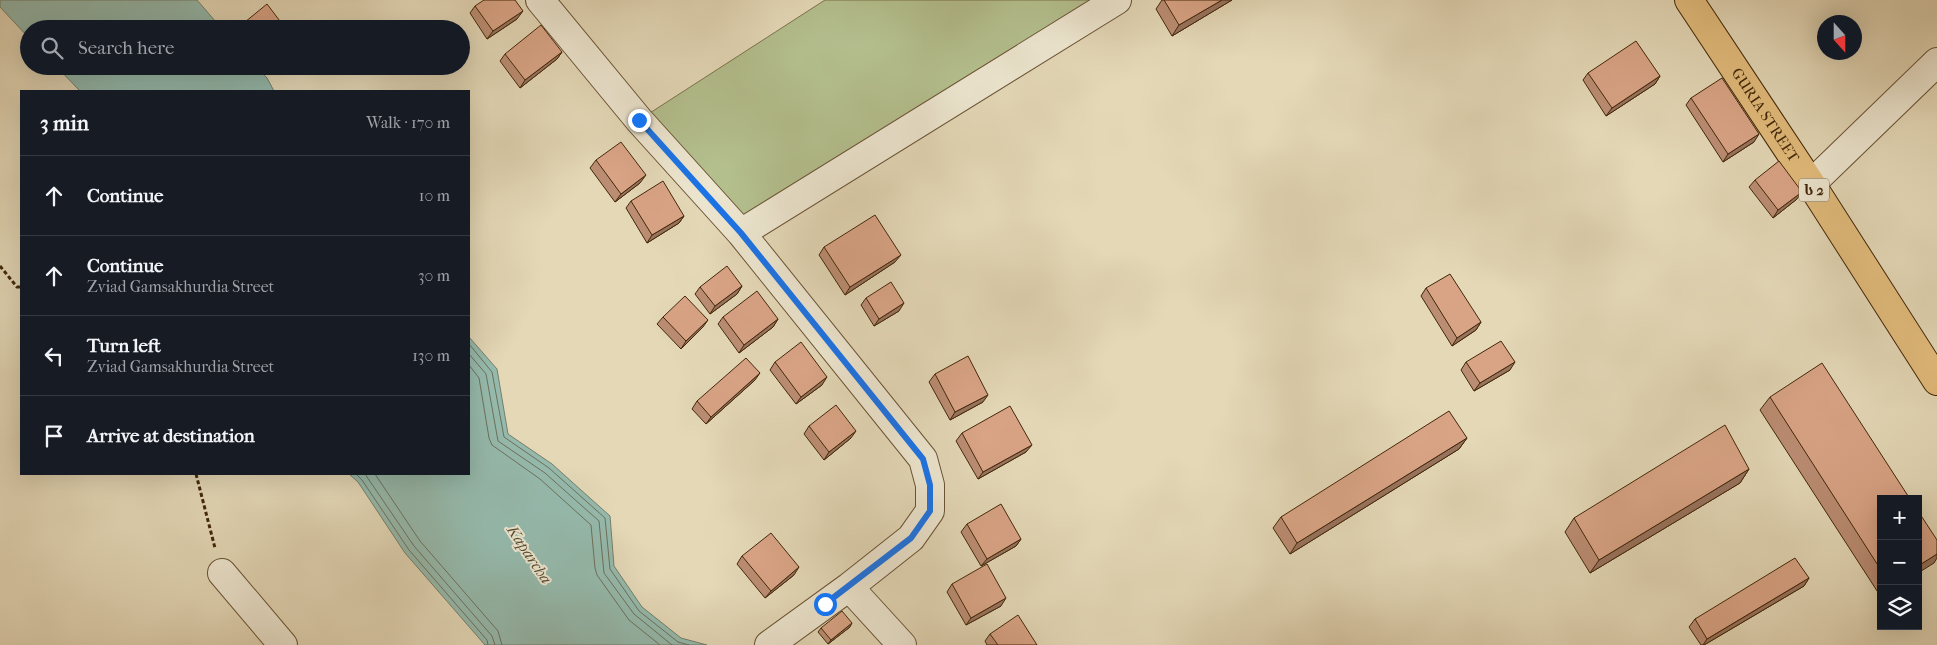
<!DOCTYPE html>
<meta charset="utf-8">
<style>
body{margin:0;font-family:"IM FELL French Canon","Noto Serif Georgian",serif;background:#242831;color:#f1f3f6}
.controls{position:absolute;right:15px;bottom:15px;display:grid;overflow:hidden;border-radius:0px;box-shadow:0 5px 20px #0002}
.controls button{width:45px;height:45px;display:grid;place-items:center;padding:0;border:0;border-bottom:1px solid #363941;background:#171b24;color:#f1f3f6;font:25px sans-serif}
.compass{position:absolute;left:1817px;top:15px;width:45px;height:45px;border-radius:50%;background:#171b24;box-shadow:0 5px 20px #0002;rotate:159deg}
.stop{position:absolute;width:15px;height:15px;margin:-11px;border:4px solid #1a73e8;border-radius:50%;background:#fff}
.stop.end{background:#1a73e8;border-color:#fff;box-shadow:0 1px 5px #0008}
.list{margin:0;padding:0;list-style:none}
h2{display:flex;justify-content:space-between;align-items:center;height:65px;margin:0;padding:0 20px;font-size:21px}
h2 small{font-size:16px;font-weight:400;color:#9ea1a6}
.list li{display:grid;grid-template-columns:32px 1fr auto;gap:15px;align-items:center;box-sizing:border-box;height:80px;padding:0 20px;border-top:1px solid #363941}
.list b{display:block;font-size:19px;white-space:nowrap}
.list p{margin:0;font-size:16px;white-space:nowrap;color:#9ea1a6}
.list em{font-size:16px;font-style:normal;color:#9ea1a6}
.icon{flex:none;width:28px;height:28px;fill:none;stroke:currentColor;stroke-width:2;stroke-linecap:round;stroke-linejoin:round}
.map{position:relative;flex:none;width:1937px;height:645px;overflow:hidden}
.search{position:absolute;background:#171b24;box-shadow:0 5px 20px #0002;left:20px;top:20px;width:450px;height:55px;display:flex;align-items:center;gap:12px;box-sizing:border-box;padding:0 18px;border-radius:28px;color:#9ea1a6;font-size:19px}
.panel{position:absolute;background:#171b24;box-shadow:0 5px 20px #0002;left:20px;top:90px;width:450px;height:385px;border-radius:0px}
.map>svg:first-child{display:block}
.green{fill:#b4bf8e;stroke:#7b734c}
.water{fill:#95baad;stroke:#747f6b}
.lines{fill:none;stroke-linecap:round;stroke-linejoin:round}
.shore{stroke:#6c705b;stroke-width:1}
.minor-casing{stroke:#6a5334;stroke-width:30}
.trunk-casing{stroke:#422709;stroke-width:30}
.path{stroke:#422709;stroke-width:3;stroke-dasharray:4 2.5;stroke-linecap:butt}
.minor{stroke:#ede6d0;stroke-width:28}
.trunk{stroke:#e2bc7c;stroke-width:28}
.wall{fill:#bb8d73;stroke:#422709}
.shaded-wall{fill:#98735e;stroke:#422709}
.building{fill:#d9a486;stroke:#422709}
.route{stroke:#1a73e8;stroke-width:6}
.labels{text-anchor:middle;stroke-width:4;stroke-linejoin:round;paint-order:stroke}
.shield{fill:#ede6d0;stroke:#756045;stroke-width:1}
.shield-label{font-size:14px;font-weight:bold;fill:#422709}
.street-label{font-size:15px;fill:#422709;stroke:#ede6d0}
.water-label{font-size:16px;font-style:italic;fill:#574c32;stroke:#ede6d0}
</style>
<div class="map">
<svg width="1937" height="645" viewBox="0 0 1937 645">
<rect width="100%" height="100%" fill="#e4d8b7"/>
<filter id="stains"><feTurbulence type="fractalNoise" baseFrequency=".004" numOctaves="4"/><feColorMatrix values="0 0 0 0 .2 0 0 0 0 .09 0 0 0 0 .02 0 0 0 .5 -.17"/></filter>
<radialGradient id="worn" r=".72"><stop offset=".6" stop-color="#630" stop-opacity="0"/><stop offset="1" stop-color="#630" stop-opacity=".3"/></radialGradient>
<path class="green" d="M825 0H1117L741 233 639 120Z"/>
<path class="water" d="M0 0H197L222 29H29V38L0 7Z
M56 66H256L267 78 274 91H80Z
M469 337 497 369 508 434 552 464 610 516 614 566 642 607 681 638 707 645H485L405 553 358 482 349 474H469Z"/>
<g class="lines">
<path class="shore" d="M469 344 492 372 504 437 549 468 605 518 610 569 639 611 678 642 689 645
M469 354 486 374 498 441 545 473 599 521 604 573 634 614 672 645
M469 365 479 378 489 438 492 445 540 479 591 525 595 568 597 575 629 620 660 645
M356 474 362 480 409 550 487 640 488 645
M365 474 414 546 492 636 495 645
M375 474 420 541 498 631 502 645"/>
<g class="minor-casing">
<path id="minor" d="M540 0 639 120 741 233 923 459 930 485V511L911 538 849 587 769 645
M1811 184 1937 62
M741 233 1117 0
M222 573 283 645
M849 587 902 645"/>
</g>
<g class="trunk-casing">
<g id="trunk">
<path id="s1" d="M1689 0 1811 184 1937 381"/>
</g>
</g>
<path class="path" d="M0 266 17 287H21
M196 474 215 548"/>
<use href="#minor" class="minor"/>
<use href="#trunk" class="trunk"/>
</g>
<path class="wall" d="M1162 0H1232L1172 36 1156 9Z
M475 6 517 19 487 39 470 13Z
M245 22 286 29H240Z
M562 52 557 59 520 88 500 61 505 54Z
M1588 73 1660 76 1655 84 1606 116 1583 80Z
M1691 98 1754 142 1723 162 1686 105Z
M596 160 640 183 615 202 590 168Z
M1755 180 1797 199 1773 218 1749 187Z
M631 201 684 216 679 223 647 243 626 208Z
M824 247 895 262 845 295 819 255Z
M742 286 737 294 710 314 695 294 700 287Z
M1426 288 1481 322 1476 330 1452 346 1421 296Z
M866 298 899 311 874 326 861 305Z
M663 317 703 327 681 349 657 324Z
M723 317 778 319 773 327 739 353 718 324Z
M775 362 822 385 796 404 770 370Z
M1466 362 1510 370 1474 391 1461 370Z
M935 374 983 402 950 420 929 382Z
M755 380 706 424 692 409 697 401Z
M1770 397 1881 499V597L1760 410Z
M809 426 851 438 824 460 804 434Z
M962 433 1026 452 978 479 956 441Z
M1467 438 1459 449 1290 554 1273 528 1281 517Z
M1749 469 1740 483 1590 573 1565 532 1574 518Z
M967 524 1021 539 1016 546 981 566 961 532Z
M742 556 794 575 765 598 737 564Z
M1809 578 1804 586 1704 645H1701L1689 627 1695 619Z
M952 584 1001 606 966 625 947 592Z
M850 627 828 644 818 632 821 628Z
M990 634 1037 645H987L985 641Z"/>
<path class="shaded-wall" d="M1222 0H1232L1172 36 1179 25Z
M523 11 517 19 487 39 493 31Z
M562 52 557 59 520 88 525 80Z
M1660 76 1655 84 1606 116 1612 108Z
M1759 134 1754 142 1723 162 1728 154Z
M646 175 640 183 615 202 621 194Z
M1802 192 1797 199 1773 218 1778 210Z
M684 216 679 223 647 243 652 235Z
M901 255 895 262 845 295 850 287Z
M742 286 737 294 710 314 715 306Z
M904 303 899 311 874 326 879 319Z
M778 319 773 327 739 353 744 345Z
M708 320 703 327 681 349 686 341Z
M1481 322 1476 330 1452 346 1457 338Z
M1515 362 1510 370 1474 391 1480 383Z
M760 373 755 380 706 424 711 417Z
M827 377 822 385 796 404 801 397Z
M988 395 983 402 950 420 955 412Z
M856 431 851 438 824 460 829 452Z
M1467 438 1459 449 1290 554 1297 543Z
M1032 445 1026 452 978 479 983 472Z
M1749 469 1740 483 1590 573 1599 560Z
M1021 539 1016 546 981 566 987 559Z
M1937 554V558L1934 563 1918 573V566Z
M799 567 794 575 765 598 771 591Z
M1809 578 1804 586 1704 645H1703L1707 639Z
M1006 598 1001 606 966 625 971 618Z
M852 623 850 627 828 644 831 640Z"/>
<path class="building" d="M484 0H515L523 11 493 31 475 6Z
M1164 0H1222L1179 25Z
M267 4 286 29H251L245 22Z
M541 25 562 52 525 80 505 54Z
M1636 41 1660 76 1612 108 1588 73Z
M1722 78 1759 134 1728 154 1691 98Z
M621 142 646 175 621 194 596 160Z
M1779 161 1802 192 1778 210 1755 180Z
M663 181 684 216 652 235 631 201Z
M875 215 901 255 850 287 824 247Z
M727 266 742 286 715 306 700 287Z
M1450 274 1481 322 1457 338 1426 288Z
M891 282 904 303 879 319 866 298Z
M757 291 778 319 744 345 723 317Z
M685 296 708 320 686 341 663 317Z
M1501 341 1515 362 1480 383 1466 362Z
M801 342 827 377 801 397 775 362Z
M968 356 988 395 955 412 935 374Z
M746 358 760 373 711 417 697 401Z
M1822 363 1910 499H1881V570L1770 397Z
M836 405 856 431 829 452 809 426Z
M1010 406 1032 445 983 472 962 433Z
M1449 411 1467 438 1297 543 1281 517Z
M1725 425 1749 469 1599 560 1574 518Z
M1001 504 1021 539 987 559 967 524Z
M1918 511 1937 540V554L1918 566Z
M771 533 799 567 771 591 742 556Z
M1795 558 1809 578 1707 639 1695 619Z
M987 564 1006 598 971 618 952 584Z
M842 611 852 623 831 640 821 628Z
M1018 615 1037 645H998L990 634Z"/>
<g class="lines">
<path class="route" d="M639 120 741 233 923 459 930 485V511L911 538 825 604"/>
</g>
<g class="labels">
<rect class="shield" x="1799" y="178.5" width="30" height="23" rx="4"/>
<g class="shield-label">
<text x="1814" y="195">ს 2</text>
</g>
<g class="street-label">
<text dy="5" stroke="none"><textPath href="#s1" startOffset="138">GURIA STREET</textPath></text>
</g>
<g class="water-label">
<text transform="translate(530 554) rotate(56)" y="6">Kaparcha</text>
</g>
</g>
<rect width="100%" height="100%" filter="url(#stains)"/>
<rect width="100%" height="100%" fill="url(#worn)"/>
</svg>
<div class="controls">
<button>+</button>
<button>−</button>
<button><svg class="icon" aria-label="layers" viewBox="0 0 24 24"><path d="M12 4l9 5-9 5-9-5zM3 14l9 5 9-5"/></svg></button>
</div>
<svg class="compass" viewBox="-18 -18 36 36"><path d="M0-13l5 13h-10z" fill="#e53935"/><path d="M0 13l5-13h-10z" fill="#9ea1a6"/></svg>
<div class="stop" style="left:825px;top:604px"></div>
<div class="stop end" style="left:639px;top:120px"></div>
<div class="search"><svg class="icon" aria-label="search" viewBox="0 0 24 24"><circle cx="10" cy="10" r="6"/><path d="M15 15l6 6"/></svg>Search here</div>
<section class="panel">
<h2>3 min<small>Walk · 170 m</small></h2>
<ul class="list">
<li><svg class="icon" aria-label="ahead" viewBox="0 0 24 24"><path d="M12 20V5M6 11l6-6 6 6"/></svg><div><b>Continue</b></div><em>10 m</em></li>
<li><svg class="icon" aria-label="ahead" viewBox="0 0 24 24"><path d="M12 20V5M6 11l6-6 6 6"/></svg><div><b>Continue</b><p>Zviad Gamsakhurdia Street</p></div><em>30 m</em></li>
<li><svg class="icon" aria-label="left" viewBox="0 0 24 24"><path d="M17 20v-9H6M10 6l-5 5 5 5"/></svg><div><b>Turn left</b><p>Zviad Gamsakhurdia Street</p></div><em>130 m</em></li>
<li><svg class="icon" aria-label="arrive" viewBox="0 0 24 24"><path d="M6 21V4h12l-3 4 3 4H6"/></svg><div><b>Arrive at destination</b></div></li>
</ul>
</section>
</div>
